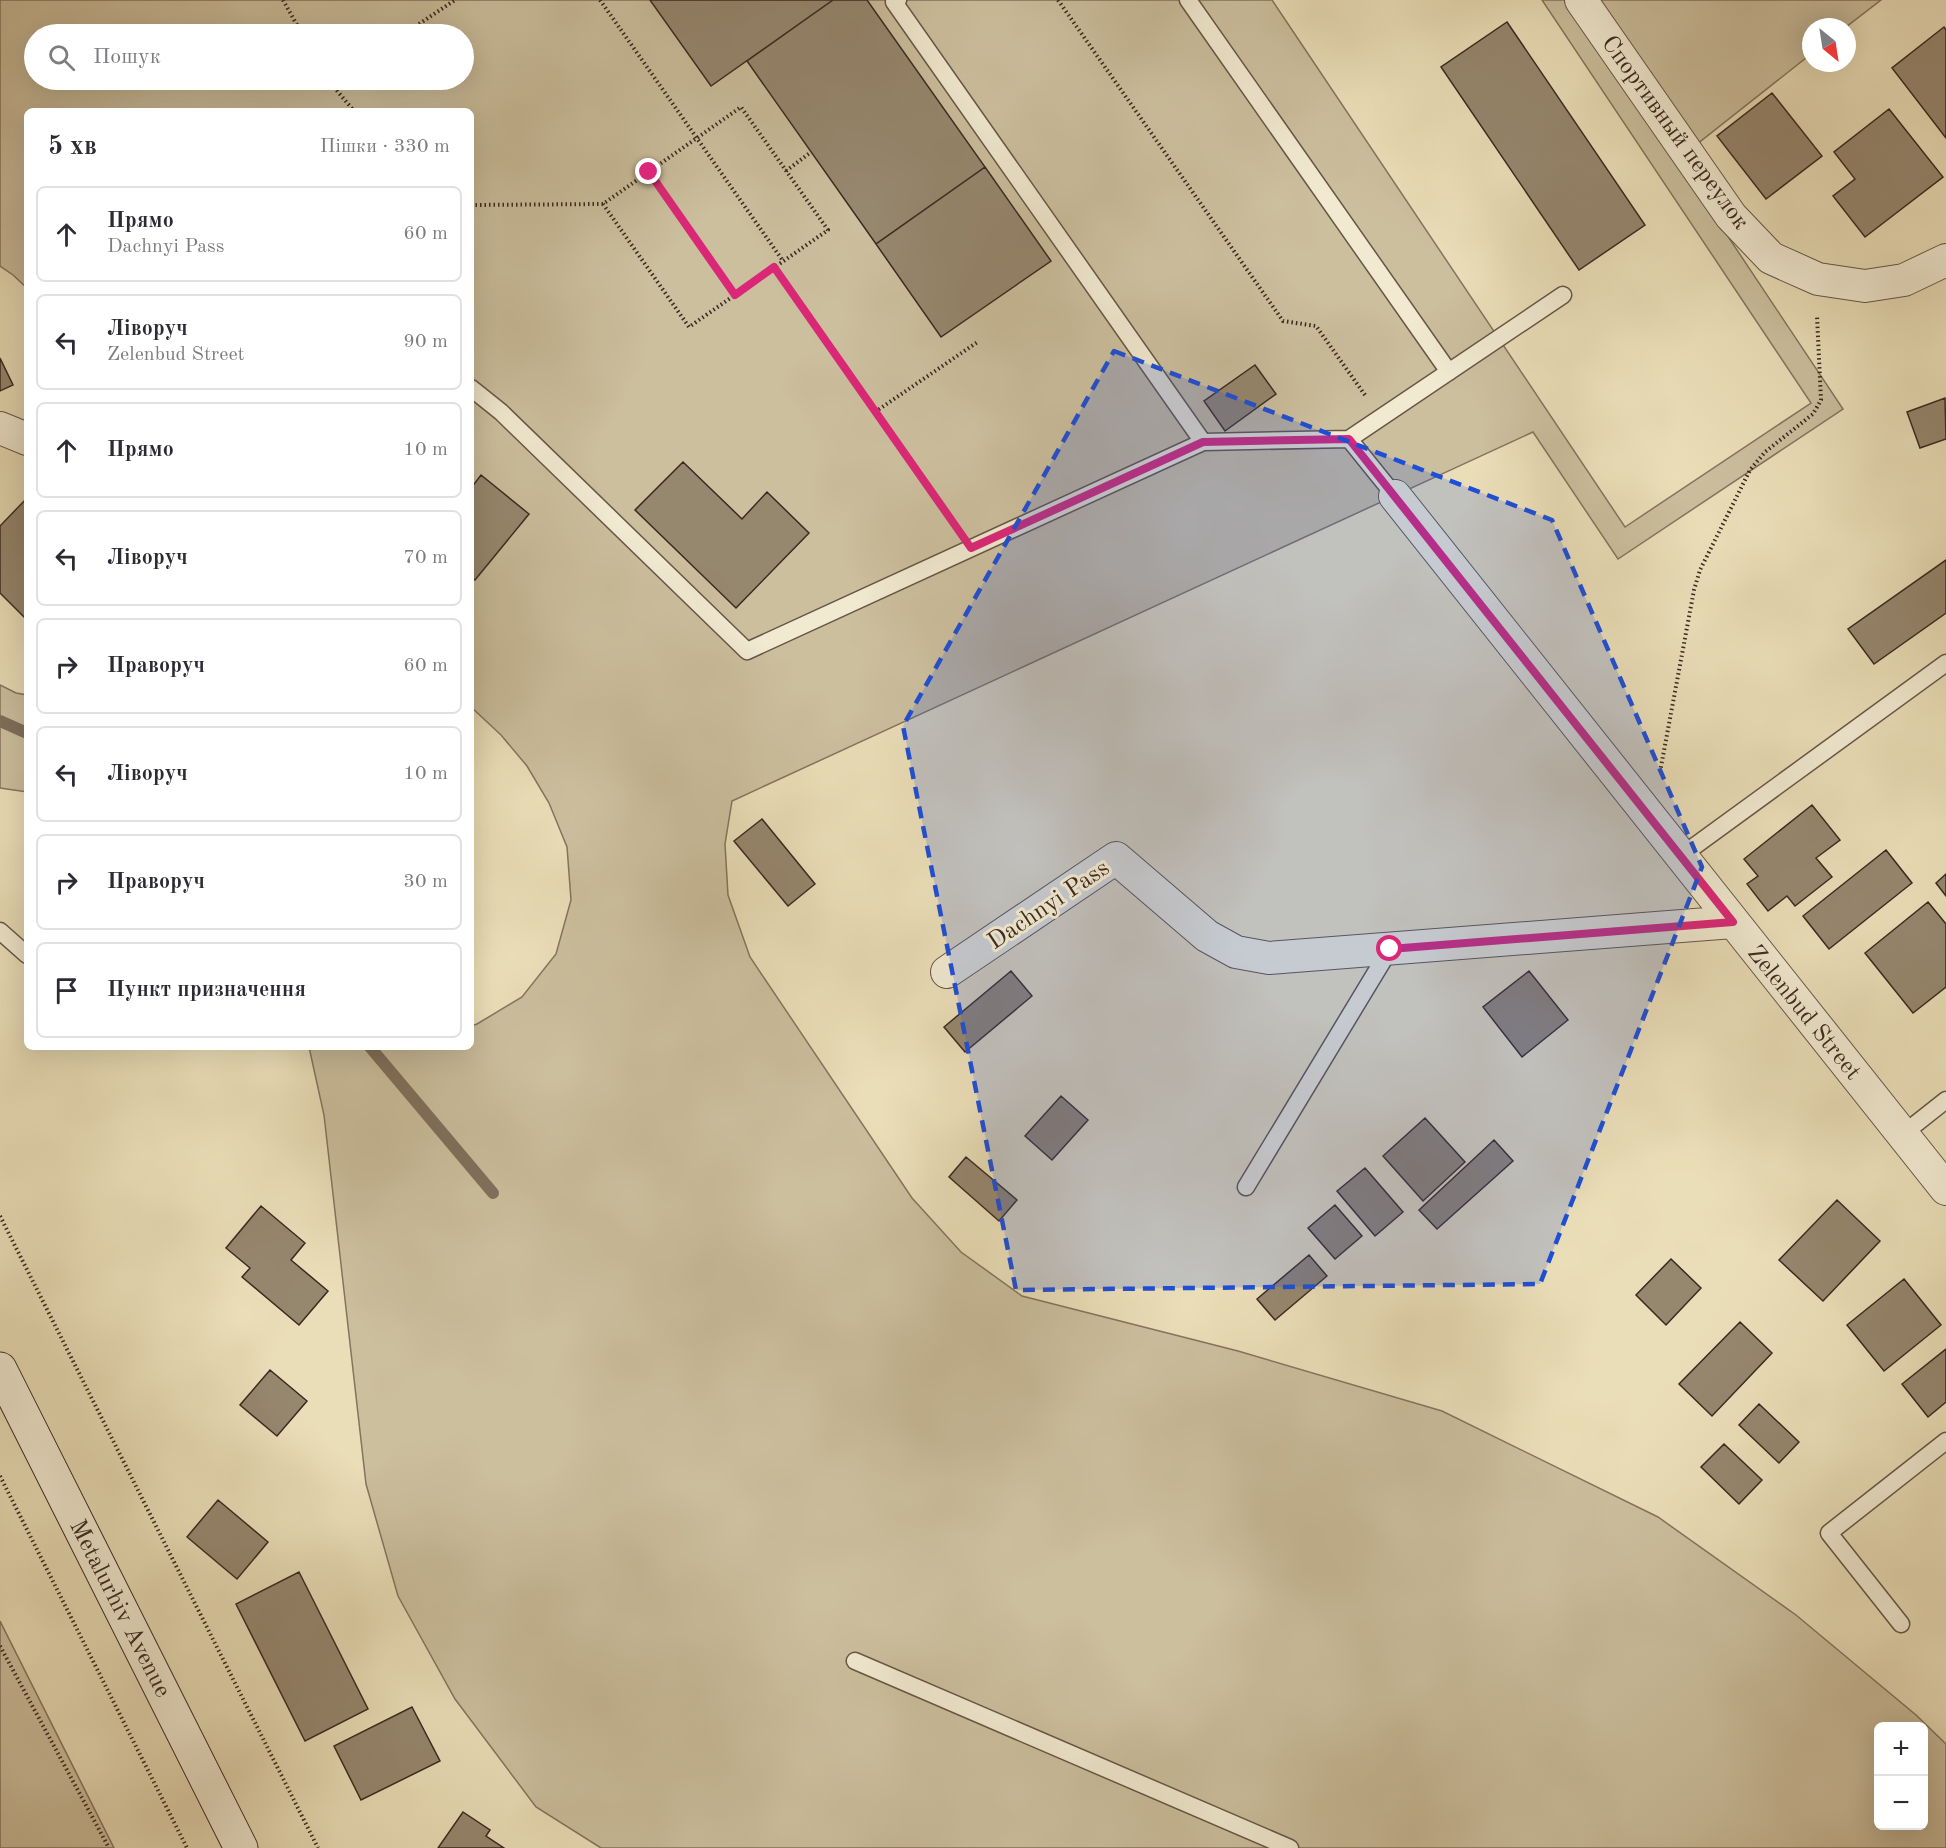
<!DOCTYPE html>
<html lang="uk">
<meta charset="utf-8">
<style>
body{margin:0;font-family:"Old Standard TT",serif;background:#f7f7f7;color:#2b2b33}
.controls{position:absolute;right:18px;bottom:18px;display:grid;overflow:hidden;border-radius:9px;box-shadow:0 6px 24px #0002}
.controls button{width:54px;height:54px;display:grid;place-items:center;padding:0;border:0;border-bottom:2px solid #e1e1e2;background:#fff;color:#2b2b33;font:30px sans-serif}
.compass{position:absolute;left:1802px;top:18px;width:54px;height:54px;border-radius:50%;background:#fff;box-shadow:0 6px 24px #0002;rotate:150deg}
.stop{position:absolute;width:18px;height:18px;margin:-14px;border:4px solid #db2777;border-radius:50%;background:#fff}
.stop.end{background:#db2777;border-color:#fff;box-shadow:0 2px 6px #0008}
.list{margin:0;padding:0;list-style:none}
h2{display:flex;justify-content:space-between;align-items:center;height:78px;margin:0;padding:0 24px;font-size:26px}
h2 small{font-size:20px;font-weight:400;color:#7c7c81}
.list li{display:grid;grid-template-columns:39px 1fr auto;gap:18px;align-items:center;box-sizing:border-box;height:96px;margin:0 12px 12px;padding:0 12px;border:2px solid #e1e1e2;border-radius:9px}
.list b{display:block;font-size:22px;white-space:nowrap}
.list p{margin:0;font-size:20px;white-space:nowrap;color:#7c7c81}
.list em{font-size:20px;font-style:normal;color:#7c7c81}
.icon{flex:none;width:33px;height:33px;fill:none;stroke:currentColor;stroke-width:2;stroke-linecap:round;stroke-linejoin:round}
.map{position:relative;flex:none;width:1946px;height:1848px;overflow:hidden}
.search{position:absolute;background:#fff;box-shadow:0 6px 24px #0002;left:24px;top:24px;width:450px;height:66px;display:flex;align-items:center;gap:15px;box-sizing:border-box;padding:0 21px;border-radius:33px;color:#7c7c81;font-size:22px}
.panel{position:absolute;background:#fff;box-shadow:0 6px 24px #0002;left:24px;top:108px;width:450px;height:942px;border-radius:9px}
.map>svg:first-child{display:block}
.green{fill:#ccbf9e;stroke:#84745f;stroke-width:1.5;fill-rule:evenodd}
.lines{fill:none;stroke-linecap:round;stroke-linejoin:round}
.stream{stroke:#80705c;stroke-width:12}
.building{fill:#96876f;stroke:#3b2920;stroke-width:1.5}
.lane-casing{stroke:#675646;stroke-width:19}
.street-casing{stroke:#675646;stroke-width:34}
.secondary-casing{stroke:#3b2920;stroke-width:35}
.path{stroke:#3b2920;stroke-width:4;stroke-dasharray:1.5 3;stroke-linecap:butt}
.lane{stroke:#f1ead1;stroke-width:16}
.street{stroke:#f1ead1;stroke-width:32}
.secondary{stroke:#f1ead1;stroke-width:33}
.route{stroke:#db2777;stroke-width:8}
.marked{fill:#1d4ed8;fill-opacity:0.2;stroke:#1d4ed8;stroke-width:4.5;stroke-dasharray:12 8;stroke-linejoin:round}
.labels{text-anchor:middle;stroke-width:6;stroke-linejoin:round;paint-order:stroke}
.street-label{font-size:24px;fill:#3b2920;stroke:#f1ead1}
</style>
<div class="map">
<svg width="1946" height="1848" viewBox="0 0 1946 1848">
<rect width="100%" height="100%" fill="#eadeb8"/>
<filter id="stains"><feTurbulence type="fractalNoise" baseFrequency=".00333" numOctaves="4"/><feColorMatrix values="0 0 0 0 .2 0 0 0 0 .09 0 0 0 0 .02 0 0 0 .5 -.17"/></filter>
<radialGradient id="worn" r=".72"><stop offset=".6" stop-color="#630" stop-opacity="0"/><stop offset="1" stop-color="#630" stop-opacity=".3"/></radialGradient>
<path class="green" d="M0 0H1272L1625 527 1811 403 1542 0H1881L1846 27H1811V54L1677 160 1843 409 1618 559 1533 432 732 801 725 844 728 895 750 957 912 1198 961 1252 1022 1296 1238 1351 1442 1411 1658 1517 1796 1615 1916 1715 1946 1744V1848H601L536 1807 455 1699 398 1596 366 1484 324 1115 309 1047H471V1026L477 1024 522 997 556 954 571 900 567 847 549 803 527 766 501 735 471 707V111H27V288L13 275 0 266ZM34 34H464V80H34ZM1878 1726H1924V1826H1878Z
M0 685 16 693 27 695V792L0 788Z
M0 1621 114 1848H0Z"/>
<g class="lines">
<path class="stream" d="M0 721 27 733
M370 1047 493 1193"/>
</g>
<path class="building" d="M650 0H833L711 86Z
M833 0H867L985 167 876 244 747 61Z
M1507 22 1645 225 1579 270 1441 67Z
M1944 27 1946 30V138L1892 68Z
M1772 93 1822 156 1766 199 1717 136Z
M1889 109 1943 177 1865 237 1833 196 1855 179 1834 152Z
M985 167 1051 261 941 337 876 244Z
M0 358 13 385 0 391Z
M1255 365 1276 394 1225 431 1204 401Z
M1945 398 1946 439 1920 448 1907 412Z
M683 462 742 519 767 492 809 533 736 608 635 510Z
M481 475 529 514 475 580 471 577V488Z
M27 498V620L0 593V526Z
M1946 560V613L1874 664 1848 629Z
M1812 805 1840 840 1816 858 1832 877 1795 906 1787 896 1768 911 1747 884 1758 876 1744 859Z
M762 819 815 884 788 906 734 841Z
M1886 850 1912 883 1829 949 1803 916Z
M1946 874V896L1936 883Z
M1928 902 1946 924V987L1913 1013 1865 953Z
M1011 971 1032 996 965 1052 944 1027Z
M1529 971 1568 1020 1522 1057 1483 1007Z
M1061 1096 1088 1120 1052 1160 1025 1136Z
M1425 1118 1465 1162 1423 1201 1383 1156Z
M1494 1140 1513 1161 1437 1229 1419 1210Z
M966 1157 1017 1200 999 1221 949 1177Z
M1365 1168 1403 1212 1375 1236 1337 1191Z
M1837 1200 1880 1241 1823 1301 1779 1260Z
M1335 1205 1362 1236 1335 1259 1308 1228Z
M261 1206 305 1243 291 1260 328 1291 299 1325 242 1277 250 1268 226 1248Z
M1309 1255 1327 1276 1275 1320 1257 1299Z
M1671 1259 1701 1288 1666 1325 1636 1295Z
M1904 1279 1941 1325 1884 1371 1847 1325Z
M1740 1322 1772 1353 1712 1416 1679 1384Z
M1946 1349V1402L1928 1417 1902 1384Z
M270 1370 307 1401 277 1436 240 1405Z
M1759 1404 1799 1442 1779 1463 1739 1425Z
M1724 1444 1762 1480 1739 1504 1701 1467Z
M218 1500 268 1542 237 1579 187 1537Z
M299 1572 368 1709 305 1741 236 1604Z
M412 1707 440 1761 361 1800 334 1746Z
M463 1812 490 1830 486 1836 504 1848H438Z"/>
<g class="lines">
<g class="lane-casing">
<path id="lane" d="M898 0 894 2 1203 442
M1188 0 1449 372
M471 388 501 412 747 651 1203 442 1349 439 1563 295
M1349 439 1395 496
M1681 856 1946 663
M0 931 27 955
M1903 1134 1946 1100
M1246 1187 1390 949
M1901 1624 1829 1533 1946 1441
M855 1661 1290 1848"/>
</g>
<g class="street-casing">
<path id="street" d="M1581 0 1731 216 1771 258 1818 279 1865 286 1904 280 1946 260
M0 428 27 439
M1395 496 1946 1189
M947 972 1116 858 1207 936 1236 952 1269 958 1733 922"/>
</g>
<g class="secondary-casing">
<path id="secondary" d="M0 1369 241 1848"/>
</g>
<path class="path" d="M283 0 302 34
M600 0 783 261
M1058 0 1283 321 1316 326 1365 395
M404 34 455 0
M328 80 354 111
M331 85 338 80
M786 171 811 152
M649 172 735 295
M471 205 603 204 741 107 828 230 689 327 603 204
M774 267 955 524
M875 412 979 341
M1660 772 1694 590 1700 570 1750 470 1765 452 1813 414 1821 400 1817 316
M0 1216 318 1848
M0 1476 187 1848
M0 1646 109 1848"/>
<use href="#lane" class="lane"/>
<use href="#street" class="street"/>
<use href="#secondary" class="secondary"/>
</g>
<g class="lines">
<path class="route" d="M649 172 735 295 774 267 971 548 1203 442 1349 439 1733 922 1390 949"/>
</g>
<path class="marked" d="M1114 351 1552 520 1702 867 1540 1284 1016 1290 903 726Z"/>
<g class="labels">
<g class="street-label">
<text transform="translate(1676 132) rotate(54)" y="8">Спортивный переулок</text>
<text transform="translate(1048 904) rotate(-34)" y="8">Dachnyi Pass</text>
<text transform="translate(1805 1012) rotate(51)" y="8">Zelenbud Street</text>
<text transform="translate(121 1608) rotate(63)" y="8">Metalurhiv Avenue</text>
</g>
</g>
<rect width="100%" height="100%" filter="url(#stains)"/>
<rect width="100%" height="100%" fill="url(#worn)"/>
</svg>
<div class="controls">
<button>+</button>
<button>−</button>
</div>
<svg class="compass" viewBox="-18 -18 36 36"><path d="M0-13l5 13h-10z" fill="#e53935"/><path d="M0 13l5-13h-10z" fill="#7c7c81"/></svg>
<div class="stop" style="left:1390px;top:949px"></div>
<div class="stop end" style="left:649px;top:172px"></div>
<div class="search"><svg class="icon" aria-label="search" viewBox="0 0 24 24"><circle cx="10" cy="10" r="6"/><path d="M15 15l6 6"/></svg>Пошук</div>
<section class="panel">
<h2>5 хв<small>Пішки · 330 m</small></h2>
<ul class="list">
<li><svg class="icon" aria-label="ahead" viewBox="0 0 24 24"><path d="M12 20V5M6 11l6-6 6 6"/></svg><div><b>Прямо</b><p>Dachnyi Pass</p></div><em>60 m</em></li>
<li><svg class="icon" aria-label="left" viewBox="0 0 24 24"><path d="M17 20v-9H6M10 6l-5 5 5 5"/></svg><div><b>Ліворуч</b><p>Zelenbud Street</p></div><em>90 m</em></li>
<li><svg class="icon" aria-label="ahead" viewBox="0 0 24 24"><path d="M12 20V5M6 11l6-6 6 6"/></svg><div><b>Прямо</b></div><em>10 m</em></li>
<li><svg class="icon" aria-label="left" viewBox="0 0 24 24"><path d="M17 20v-9H6M10 6l-5 5 5 5"/></svg><div><b>Ліворуч</b></div><em>70 m</em></li>
<li><svg class="icon" aria-label="right" viewBox="0 0 24 24"><path d="M7 20v-9h11M14 6l5 5-5 5"/></svg><div><b>Праворуч</b></div><em>60 m</em></li>
<li><svg class="icon" aria-label="left" viewBox="0 0 24 24"><path d="M17 20v-9H6M10 6l-5 5 5 5"/></svg><div><b>Ліворуч</b></div><em>10 m</em></li>
<li><svg class="icon" aria-label="right" viewBox="0 0 24 24"><path d="M7 20v-9h11M14 6l5 5-5 5"/></svg><div><b>Праворуч</b></div><em>30 m</em></li>
<li><svg class="icon" aria-label="arrive" viewBox="0 0 24 24"><path d="M6 21V4h12l-3 4 3 4H6"/></svg><div><b>Пункт призначення</b></div></li>
</ul>
</section>
</div>
